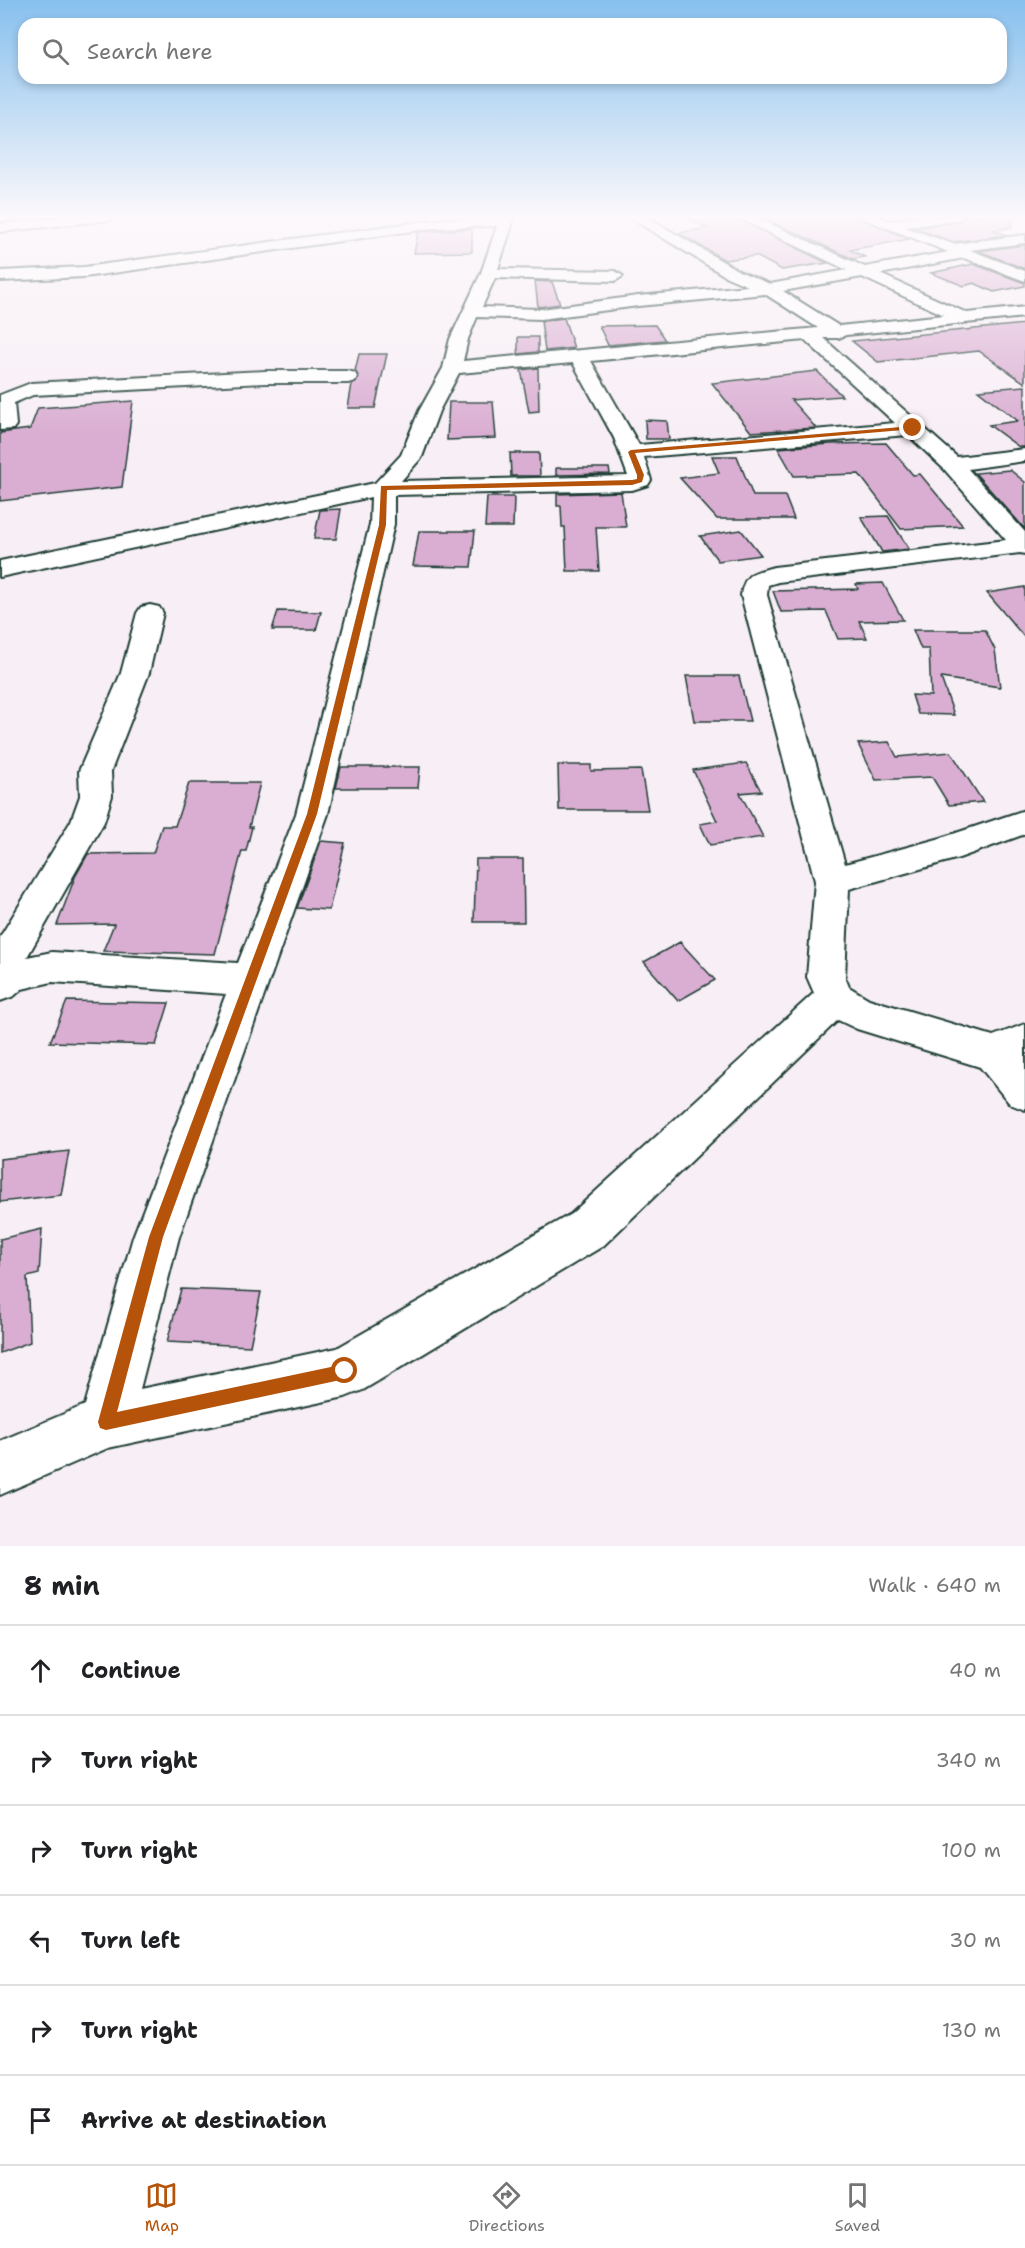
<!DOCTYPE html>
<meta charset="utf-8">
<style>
body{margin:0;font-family:"Shantell Sans",sans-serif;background:#f2f2f2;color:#202124}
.stop{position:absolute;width:18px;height:18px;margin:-14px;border:4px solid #b45309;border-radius:50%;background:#fff}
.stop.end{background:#b45309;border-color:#fff;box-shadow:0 2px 6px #0008}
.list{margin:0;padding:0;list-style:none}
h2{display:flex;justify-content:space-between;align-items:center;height:78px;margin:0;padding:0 24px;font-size:26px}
h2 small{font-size:20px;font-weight:400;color:#757577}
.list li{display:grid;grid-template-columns:39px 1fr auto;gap:18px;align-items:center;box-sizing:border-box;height:90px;padding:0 24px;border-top:2px solid #e0e0e0}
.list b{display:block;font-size:22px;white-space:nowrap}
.list em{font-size:20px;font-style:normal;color:#757577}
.icon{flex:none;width:33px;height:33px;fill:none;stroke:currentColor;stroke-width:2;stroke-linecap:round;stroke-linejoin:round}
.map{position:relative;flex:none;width:1025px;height:1546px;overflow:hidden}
.search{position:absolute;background:#fff;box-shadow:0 3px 9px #0003;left:18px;right:18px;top:18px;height:66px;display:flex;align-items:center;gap:15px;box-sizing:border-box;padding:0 21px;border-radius:18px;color:#757577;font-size:22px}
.sheet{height:618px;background:#fff}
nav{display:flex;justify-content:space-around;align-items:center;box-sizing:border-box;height:84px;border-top:2px solid #e0e0e0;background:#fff;font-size:16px;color:#757577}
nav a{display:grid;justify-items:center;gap:3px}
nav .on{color:#b45309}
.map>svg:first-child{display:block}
.building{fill:#daaed2;stroke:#1f3d34;stroke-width:1.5}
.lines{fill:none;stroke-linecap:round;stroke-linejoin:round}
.minor-casing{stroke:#1f3d34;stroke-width:4}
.minor{fill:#fff;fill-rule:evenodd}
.route{fill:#b45309}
</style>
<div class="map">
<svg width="1025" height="1546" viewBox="0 0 1025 1546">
<rect width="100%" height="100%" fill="#f8eff6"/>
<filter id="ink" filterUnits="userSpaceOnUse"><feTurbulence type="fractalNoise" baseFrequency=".0167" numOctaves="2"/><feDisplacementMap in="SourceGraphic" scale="12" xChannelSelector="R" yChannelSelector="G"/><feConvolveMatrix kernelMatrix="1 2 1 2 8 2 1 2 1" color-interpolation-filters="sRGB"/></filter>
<g filter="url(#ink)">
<path class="building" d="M683 216H732L827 263 782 270 756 256 725 260 678 233 708 228Z
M759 216H855L909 239 850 250 865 257 853 259Z
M966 216H1012V227L994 230 1006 235 953 242 915 228 957 222Z
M472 229V252L414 253 418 232Z
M1025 245V269L979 251Z
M973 264 1025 283V286L994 292 974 283 964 286 931 273Z
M535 281 552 282 560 304 538 307Z
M564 318 574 348 545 351 541 321Z
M1025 324V383L979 351 878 362 852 341Z
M655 325 665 340 608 345 599 326Z
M518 337H538V352L518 354Z
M359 354H387L375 408H348L352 384 359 378 355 371Z
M538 368 539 411 529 412 521 370Z
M817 371 842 396 791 400 816 428 751 432 712 383Z
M1025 386V447H1019L989 425 1018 421 978 390Z
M133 401 122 487 0 501V433L30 429 38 408Z
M449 402H493L496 438 447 440Z
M645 420 667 421 669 439H646Z
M886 443 913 475 920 474 963 526 901 529 859 474 794 476 778 448 831 444Z
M510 453H539L540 476H511Z
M712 456H737L753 496H785L794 519H717L680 478 719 473Z
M556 468H609L610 474 556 475Z
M1010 470 1025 482V529L975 473Z
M621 492 626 527H596L599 571H567L565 527H562L561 506H557V494Z
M487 497H514L513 527H485Z
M341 509 336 539H314L320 510Z
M888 516 909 549 882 552 861 517Z
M741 530 761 555 718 561 700 536Z
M419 531H475L471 567 413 566Z
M883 583 903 620 859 621 867 638 838 639 826 611 781 612 773 591 858 589 856 584Z
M1025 587V638L987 593Z
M278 611 321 612 316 630H272Z
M913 630H985L995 650 1000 687 941 678 954 715 918 714 912 695 931 696 929 649H921Z
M686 676H739L750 721H694Z
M889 742 897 757 951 752 983 802 949 805 932 777 876 780 858 744Z
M746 763 761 791 740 793 763 837 710 845 700 824 717 821 693 770Z
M558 765H591V771L641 770 648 810H559Z
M341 767H420L418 788H336Z
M189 783H260L249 827H252L246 851H242L215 954 103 951 114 924 57 925 75 877 88 854 153 853 162 826H175Z
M321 841 345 843 329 910 297 908Z
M476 859H523L524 922H474Z
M680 942 715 980 678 1001 644 962Z
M67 1001 169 1003 156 1045 50 1042Z
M69 1151 61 1195 0 1202V1159Z
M42 1229 39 1274 27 1277 30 1342 0 1353V1239Z
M181 1289 261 1292 250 1346 167 1342Z"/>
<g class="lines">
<g class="minor-casing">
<path id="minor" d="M68 216H118L111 220 0 232V224Z
M515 216 498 269 615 271 623 276 615 281 495 278 482 307 541 309 638 296 748 286 727 277 627 216H645L739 271 770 284 847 270 734 216H753L865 267 948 252 857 216H878L889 221 919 216H964L957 220 905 227 953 244 1025 235V243L970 250 1025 271V281L964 258 880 274 967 313 1025 307V317L846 335 839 338H823L957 457 1025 449V461L968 469 1025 532V554L1020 553 778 582 768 585 767 595 845 864 941 838 1025 810V834L959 858 849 889 845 977 849 987 869 999 993 1036 1025 1024V1110L1010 1104 980 1067 857 1029 838 1020 603 1246 363 1390 345 1397 108 1448 0 1495V1441L85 1405 133 1237 226 994 52 982 22 989 14 996 0 1001V937L71 821 80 796 79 771 121 673 137 613 141 607 150 605 159 607 163 613 149 673 111 771 112 796 104 822 27 957 52 952 238 963 296 814 370 524 371 497 0 577V561L375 483 401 455 419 411 443 368 450 339 481 273 497 226 434 228 84 277 0 281V271L84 267 434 220ZM862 277 944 315 839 326 783 291ZM765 294 818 328 463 361 468 339 477 317 541 319 638 306ZM805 340 895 423 639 445 591 361ZM573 363 614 438 628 476 401 481 422 457 439 411 459 373ZM908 435 944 469 1006 540 774 567C753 573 745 572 741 595L815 881 807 977 814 993 571 1214 337 1348 140 1389 179 1237 328 814 394 524V495L632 490 648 485 651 480 644 457Z
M265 371H348L355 373 357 377 355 381 348 383H265L33 395 14 403 16 425 13 429 0 430V395L31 383Z"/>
</g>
<use href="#minor" class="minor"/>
</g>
</g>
<linearGradient id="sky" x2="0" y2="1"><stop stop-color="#87c0ee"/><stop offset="0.5" stop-color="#fcf8fb"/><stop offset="1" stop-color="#fcf8fb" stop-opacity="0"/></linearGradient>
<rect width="1025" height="433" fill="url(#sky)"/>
<path class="route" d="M913 426 915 429 635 453 644 475 642 482 632 485 387 490 386 525 317 814 163 1237 117 1412 345 1364 350 1366 352 1371 350 1377 345 1379 106 1430 100 1428 98 1422 149 1237 307 814 379 525 381 486 632 480 637 479V475L628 452 631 450Z"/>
</svg>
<div class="stop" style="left:345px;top:1371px"></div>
<div class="stop end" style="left:913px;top:428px"></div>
<div class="search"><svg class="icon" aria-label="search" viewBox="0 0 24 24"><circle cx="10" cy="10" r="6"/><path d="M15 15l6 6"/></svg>Search here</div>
</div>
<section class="sheet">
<h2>8 min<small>Walk · 640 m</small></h2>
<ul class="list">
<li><svg class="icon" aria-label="ahead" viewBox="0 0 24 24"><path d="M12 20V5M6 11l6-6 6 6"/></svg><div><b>Continue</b></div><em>40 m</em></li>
<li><svg class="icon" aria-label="right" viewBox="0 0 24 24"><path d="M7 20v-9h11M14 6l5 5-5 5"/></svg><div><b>Turn right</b></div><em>340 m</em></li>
<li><svg class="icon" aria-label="right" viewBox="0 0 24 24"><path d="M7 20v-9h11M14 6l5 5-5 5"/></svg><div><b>Turn right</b></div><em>100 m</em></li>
<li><svg class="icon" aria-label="left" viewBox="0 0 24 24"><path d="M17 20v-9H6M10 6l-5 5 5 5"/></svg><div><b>Turn left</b></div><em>30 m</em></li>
<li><svg class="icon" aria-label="right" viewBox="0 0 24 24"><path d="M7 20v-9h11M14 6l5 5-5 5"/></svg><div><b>Turn right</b></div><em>130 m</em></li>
<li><svg class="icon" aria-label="arrive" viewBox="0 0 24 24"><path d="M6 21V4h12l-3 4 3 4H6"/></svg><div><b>Arrive at destination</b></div></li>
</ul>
</section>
<nav>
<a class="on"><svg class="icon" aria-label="map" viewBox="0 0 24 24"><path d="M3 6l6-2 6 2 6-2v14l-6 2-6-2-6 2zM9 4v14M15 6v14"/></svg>Map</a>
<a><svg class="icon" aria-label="directions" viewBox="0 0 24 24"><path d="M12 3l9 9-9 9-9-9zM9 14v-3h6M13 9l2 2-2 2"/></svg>Directions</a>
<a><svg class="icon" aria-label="saved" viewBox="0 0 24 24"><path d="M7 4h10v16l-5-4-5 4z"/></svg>Saved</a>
</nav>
